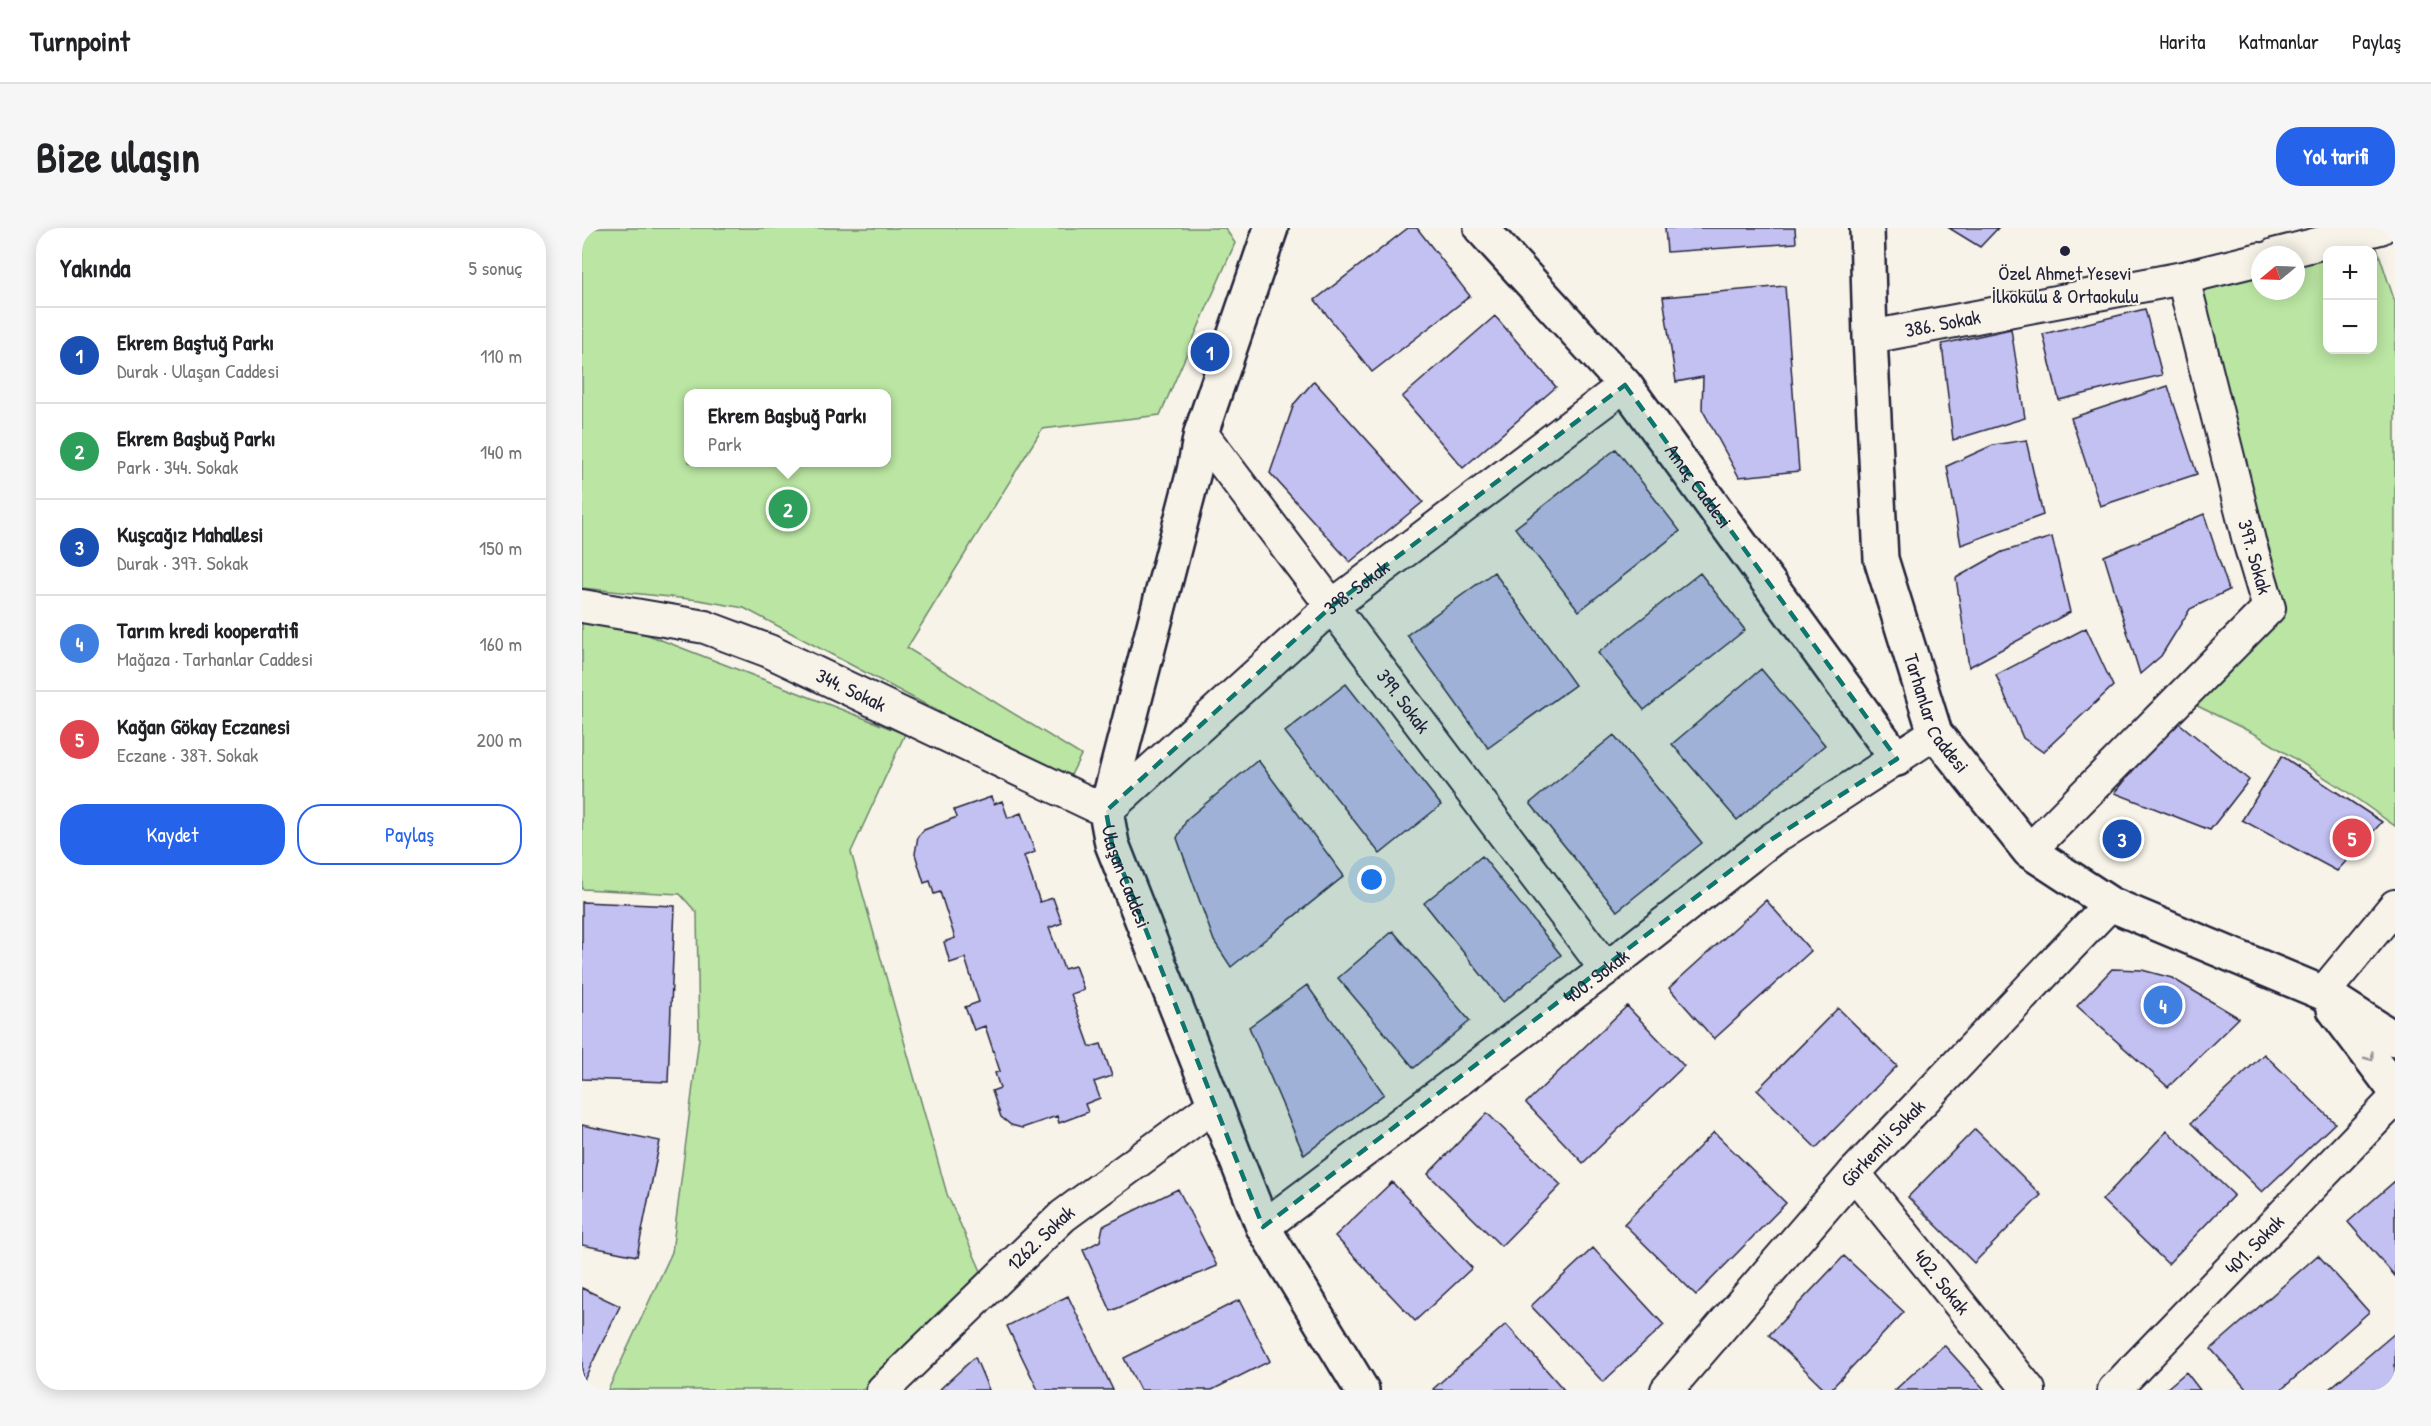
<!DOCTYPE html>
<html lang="tr">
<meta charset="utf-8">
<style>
body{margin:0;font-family:"Patrick Hand",sans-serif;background:#f6f6f6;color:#202124}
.controls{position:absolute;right:18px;top:18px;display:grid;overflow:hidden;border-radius:12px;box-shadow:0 3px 15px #0003}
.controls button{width:54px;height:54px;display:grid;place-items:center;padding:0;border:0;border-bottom:2px solid #e0e0e0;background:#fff;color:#202124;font:30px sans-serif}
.compass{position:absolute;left:1669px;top:18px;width:54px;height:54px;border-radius:50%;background:#fff;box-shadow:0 3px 15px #0003;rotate:251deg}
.you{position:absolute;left:790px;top:652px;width:21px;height:21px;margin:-15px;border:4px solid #fff;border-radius:50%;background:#1a73e8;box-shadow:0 0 0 9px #1a73e833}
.badge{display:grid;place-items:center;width:39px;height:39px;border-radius:50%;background:#2563eb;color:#fff;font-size:20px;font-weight:700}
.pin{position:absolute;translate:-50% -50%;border:3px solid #fff;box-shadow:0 2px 6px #0006}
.popup{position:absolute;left:102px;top:161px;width:207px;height:78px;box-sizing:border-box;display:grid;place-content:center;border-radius:12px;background:#fff;filter:drop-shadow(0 2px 4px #0005);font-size:20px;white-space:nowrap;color:#757577}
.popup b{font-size:22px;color:#202124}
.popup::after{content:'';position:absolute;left:50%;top:100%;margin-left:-12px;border:12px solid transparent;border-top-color:#fff}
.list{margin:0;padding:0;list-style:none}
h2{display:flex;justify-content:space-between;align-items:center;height:78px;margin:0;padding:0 24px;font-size:26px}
h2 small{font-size:20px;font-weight:400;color:#757577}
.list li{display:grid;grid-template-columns:39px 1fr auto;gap:18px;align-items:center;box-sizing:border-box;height:96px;padding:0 24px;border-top:2px solid #e0e0e0}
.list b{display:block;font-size:22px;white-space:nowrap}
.list p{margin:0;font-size:20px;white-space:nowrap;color:#757577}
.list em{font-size:20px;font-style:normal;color:#757577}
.actions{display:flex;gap:12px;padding:18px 24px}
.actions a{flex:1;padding:14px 0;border:2px solid #2563eb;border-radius:24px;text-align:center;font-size:21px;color:#2563eb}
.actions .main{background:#2563eb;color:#fff}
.map{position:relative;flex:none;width:1813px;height:1162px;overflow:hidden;border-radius:24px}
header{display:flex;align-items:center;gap:36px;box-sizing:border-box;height:84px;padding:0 30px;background:#fff;border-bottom:2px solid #e0e0e0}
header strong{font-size:28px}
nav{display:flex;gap:33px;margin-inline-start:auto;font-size:21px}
.intro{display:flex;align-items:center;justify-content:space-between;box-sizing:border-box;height:144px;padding:0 36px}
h1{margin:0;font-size:42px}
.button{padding:15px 27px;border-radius:24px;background:#2563eb;color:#fff;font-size:21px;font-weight:700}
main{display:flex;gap:36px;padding:0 36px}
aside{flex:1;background:#fff;border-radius:24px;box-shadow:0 3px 15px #0003}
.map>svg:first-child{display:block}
.green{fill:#bae5a2;stroke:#6e846e;stroke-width:1.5;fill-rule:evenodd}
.building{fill:#c3c0f2;stroke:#22223b;stroke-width:1.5}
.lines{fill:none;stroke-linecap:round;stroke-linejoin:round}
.minor-casing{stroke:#22223b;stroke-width:36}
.tertiary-casing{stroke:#22223b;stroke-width:38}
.secondary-casing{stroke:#22223b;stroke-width:38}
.minor{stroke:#f7f3e8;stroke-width:32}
.tertiary{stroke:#f7f3e8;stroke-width:33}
.secondary{stroke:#f7f3e8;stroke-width:33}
.oneway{stroke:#97959a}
.marked{fill:#0f766e;fill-opacity:0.2;stroke:#0f766e;stroke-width:4.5;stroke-dasharray:12 8;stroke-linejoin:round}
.poi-dot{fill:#22223b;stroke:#f7f3e8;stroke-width:2}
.labels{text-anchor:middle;stroke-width:4.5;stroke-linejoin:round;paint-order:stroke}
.poi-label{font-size:20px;fill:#22223b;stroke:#f7f3e8}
.street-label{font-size:20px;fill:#22223b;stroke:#f7f3e8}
</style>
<header>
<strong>Turnpoint</strong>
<nav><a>Harita</a><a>Katmanlar</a><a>Paylaş</a></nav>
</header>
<div class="intro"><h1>Bize ulaşın</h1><a class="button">Yol tarifi</a></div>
<main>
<aside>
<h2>Yakında<small>5 sonuç</small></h2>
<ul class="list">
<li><span class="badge" style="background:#1a4fb4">1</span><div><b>Ekrem Baştuğ Parkı</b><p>Durak · Ulaşan Caddesi</p></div><em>110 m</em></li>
<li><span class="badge" style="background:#2e9e5b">2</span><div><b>Ekrem Başbuğ Parkı</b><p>Park · 344. Sokak</p></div><em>140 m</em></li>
<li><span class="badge" style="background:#1a4fb4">3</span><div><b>Kuşcağız Mahallesi</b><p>Durak · 397. Sokak</p></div><em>150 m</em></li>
<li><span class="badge" style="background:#3f7fe0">4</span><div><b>Tarım kredi kooperatifi</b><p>Mağaza · Tarhanlar Caddesi</p></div><em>160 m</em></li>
<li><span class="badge" style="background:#e0444e">5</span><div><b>Kağan Gökay Eczanesi</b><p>Eczane · 387. Sokak</p></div><em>200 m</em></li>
</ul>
<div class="actions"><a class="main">Kaydet</a><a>Paylaş</a></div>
</aside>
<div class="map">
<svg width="1813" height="1162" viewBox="0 0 1813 1162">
<rect width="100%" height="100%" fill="#f7f3e8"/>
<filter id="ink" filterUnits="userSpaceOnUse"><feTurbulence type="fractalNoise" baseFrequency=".0167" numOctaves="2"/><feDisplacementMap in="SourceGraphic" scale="12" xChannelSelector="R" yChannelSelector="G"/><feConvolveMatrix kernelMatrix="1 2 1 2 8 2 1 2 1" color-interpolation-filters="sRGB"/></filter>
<g filter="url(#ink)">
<path class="green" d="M0 0H643L653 15 578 187 460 201 325 420 499 527 488 549 403 508 162 380 117 372 0 360ZM107 166H305V234H107Z
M1793 14 1813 74V598L1761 561 1675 507 1601 471 1698 380 1614 55 1678 43V63H1714V35L1745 27 1746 122H1790V22H1761Z
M0 394 61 405 323 506 269 624 365 966 399 1043 281 1162H26L90 1024 117 810 115 685 98 666 0 661Z"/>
<path class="building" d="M826 0H835L888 68 790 144 733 72Z
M1083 0H1213L1214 15 1085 24Z
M1367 0H1416L1398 19Z
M1203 58 1217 243 1157 249 1120 181 1121 149 1094 154 1081 69Z
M1563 81 1580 147 1477 172 1461 106Z
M913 88 974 159 881 240 820 169Z
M1429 101 1443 190 1371 212 1360 116Z
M732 153 841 274 768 334 688 245 712 176Z
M1586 158 1615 246 1518 278 1489 190Z
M1444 212 1461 287 1379 317 1365 238 1411 217Z
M1034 221 1098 303 997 383 933 300Z
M1622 286 1647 362 1608 381 1579 428 1558 446 1522 328Z
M1470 309 1488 384 1387 439 1374 350 1420 324Z
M912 344 993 457 906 520 825 407Z
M1118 345 1163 402 1062 482 1016 425Z
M1504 400 1531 458 1461 524 1441 510 1414 447Z
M1179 441 1243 517 1155 592 1090 516Z
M764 456 859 577 798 626 703 504Z
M1592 491 1667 552 1628 602 1533 565Z
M1032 507 1120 615 1035 683 948 575Z
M1700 528 1800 594 1755 643 1660 592Z
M676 532 762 648 649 739 632 713 595 610 605 591Z
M409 569 412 576 420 573 426 590 439 585 453 624 442 628 458 674 471 670 480 695 467 700 482 741 493 738 502 762 489 766 508 819 519 816 530 848 512 854 518 870 503 876 506 884 477 895 475 888 440 900 429 897 419 889 410 863 418 860 413 845 418 843 403 798 392 802 383 779 397 774 383 730 368 735 362 714 373 710 358 664 352 666 348 653 342 655 333 626 336 608 342 602 375 589 372 582Z
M900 628 979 727 921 774 842 675Z
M1184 672 1229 723 1132 811 1087 760Z
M0 674 93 678 86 854 0 851Z
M811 703 888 793 832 840 756 750Z
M1530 741 1560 742 1590 750 1657 790 1586 859 1495 778Z
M725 757 802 866 722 927 667 799Z
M1045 778 1102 838 1001 935 944 875Z
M1256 780 1315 838 1234 920 1175 862Z
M1682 826 1753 895 1680 964 1609 895Z
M905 885 979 957 919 1018 846 946Z
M0 897 78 913 55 1028 0 1017Z
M1393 901 1459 967 1392 1035 1326 969Z
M1585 903 1652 967 1586 1036 1520 972Z
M1132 904 1204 975 1114 1067 1042 996Z
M1813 953V1048L1766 994Z
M810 954 890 1040 833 1093 753 1008Z
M596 961 635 1038 529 1083 501 1022 518 1013 521 998Z
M1011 1020 1082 1097 1021 1154 949 1078Z
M1736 1027 1787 1084 1699 1162H1665L1629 1121Z
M1262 1028 1322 1084 1248 1162H1244L1187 1107Z
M0 1060 38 1078 0 1156Z
M486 1068 531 1162H456L425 1098Z
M657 1072 688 1133 630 1162H558L542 1130Z
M924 1096 982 1162H852L851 1161Z
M1813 1105V1162H1746Z
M1362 1117 1403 1162H1313Z
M393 1129 407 1162H357Z
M1604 1144 1618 1162H1583Z"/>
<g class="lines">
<g class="minor-casing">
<g id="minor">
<path d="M1692 27 1798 0"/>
<path id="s1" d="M1288 109 1601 50 1678 31"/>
<path id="s2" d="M619 205 1024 741"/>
<path id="s3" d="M0 378 123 399 187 423 524 583 750 378 1043 157"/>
<path d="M1447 623 1687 380 1667 313 1601 50"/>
<path d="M1741 765 1813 678"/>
<path id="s4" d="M1272 945 1447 1162"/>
<path id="s5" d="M681 999 1024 741 1190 611 1353 505"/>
<path id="s6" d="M301 1162 481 988 631 878"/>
<path id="s7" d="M1085 1162 1272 945 1528 676"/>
<path id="s8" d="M1532 1162 1813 871"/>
</g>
</g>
<g class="tertiary-casing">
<g id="tertiary">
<path id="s9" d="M689 0 619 205 612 243 524 583 530 616 681 999 780 1162"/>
<path id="s10" d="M899 0 1043 157 1315 531"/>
</g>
</g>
<g class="secondary-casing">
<g id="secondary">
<path id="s11" d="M1285 0 1288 109 1299 331 1353 505 1447 623 1528 676 1741 765 1813 811"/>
<path d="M1752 781 1813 862"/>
</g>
</g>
<use href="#minor" class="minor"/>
<use href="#tertiary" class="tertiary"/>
<use href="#secondary" class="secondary"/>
</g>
<defs><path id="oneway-chevron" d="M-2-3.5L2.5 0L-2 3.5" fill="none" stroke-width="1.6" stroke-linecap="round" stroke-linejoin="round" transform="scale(1.5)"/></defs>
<use class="oneway" href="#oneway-chevron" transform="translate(1788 829) rotate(53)"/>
</g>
<path class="marked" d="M1043 157 1315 531 1190 611 681 999 530 616 524 583 750 378Z"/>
<circle class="poi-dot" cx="1483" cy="23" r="6"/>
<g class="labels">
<g class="poi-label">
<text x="1483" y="52">Özel Ahmet Yesevi<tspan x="1483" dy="23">İlkokulu &amp; Ortaokulu</tspan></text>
</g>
<g class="street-label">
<text dy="7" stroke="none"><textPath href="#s1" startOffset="74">386. Sokak</textPath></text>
<text dy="7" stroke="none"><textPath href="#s10" startOffset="338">Amaç Caddesi</textPath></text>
<text transform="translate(1673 329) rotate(74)" y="7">397. Sokak</text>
<text dy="7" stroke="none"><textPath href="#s3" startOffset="902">398. Sokak</textPath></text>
<text dy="7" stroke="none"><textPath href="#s3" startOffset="284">344. Sokak</textPath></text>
<text dy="7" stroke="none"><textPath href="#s2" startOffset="336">399. Sokak</textPath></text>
<text dy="7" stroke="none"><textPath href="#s11" startOffset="496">Tarhanlar Caddesi</textPath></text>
<text dy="7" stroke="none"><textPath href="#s9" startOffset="675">Ulaşan Caddesi</textPath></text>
<text dy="7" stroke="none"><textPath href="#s5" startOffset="417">400. Sokak</textPath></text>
<text dy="7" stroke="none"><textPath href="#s7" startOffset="328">Görkemli Sokak</textPath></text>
<text dy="7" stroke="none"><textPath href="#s6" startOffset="219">1262. Sokak</textPath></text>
<text dy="7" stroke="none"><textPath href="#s8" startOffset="202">401. Sokak</textPath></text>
<text dy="7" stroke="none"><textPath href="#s4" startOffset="140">402. Sokak</textPath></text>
</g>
</g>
</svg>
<div class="controls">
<button>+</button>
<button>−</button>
</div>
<svg class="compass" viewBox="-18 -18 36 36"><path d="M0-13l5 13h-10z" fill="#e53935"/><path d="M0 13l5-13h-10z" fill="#757577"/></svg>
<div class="you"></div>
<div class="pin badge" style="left:628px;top:124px;background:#1a4fb4">1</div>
<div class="pin badge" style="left:206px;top:281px;background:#2e9e5b">2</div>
<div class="popup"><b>Ekrem Başbuğ Parkı</b>Park</div>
<div class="pin badge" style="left:1540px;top:611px;background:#1a4fb4">3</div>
<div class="pin badge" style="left:1581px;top:777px;background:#3f7fe0">4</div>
<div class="pin badge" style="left:1770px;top:610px;background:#e0444e">5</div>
</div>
</main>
